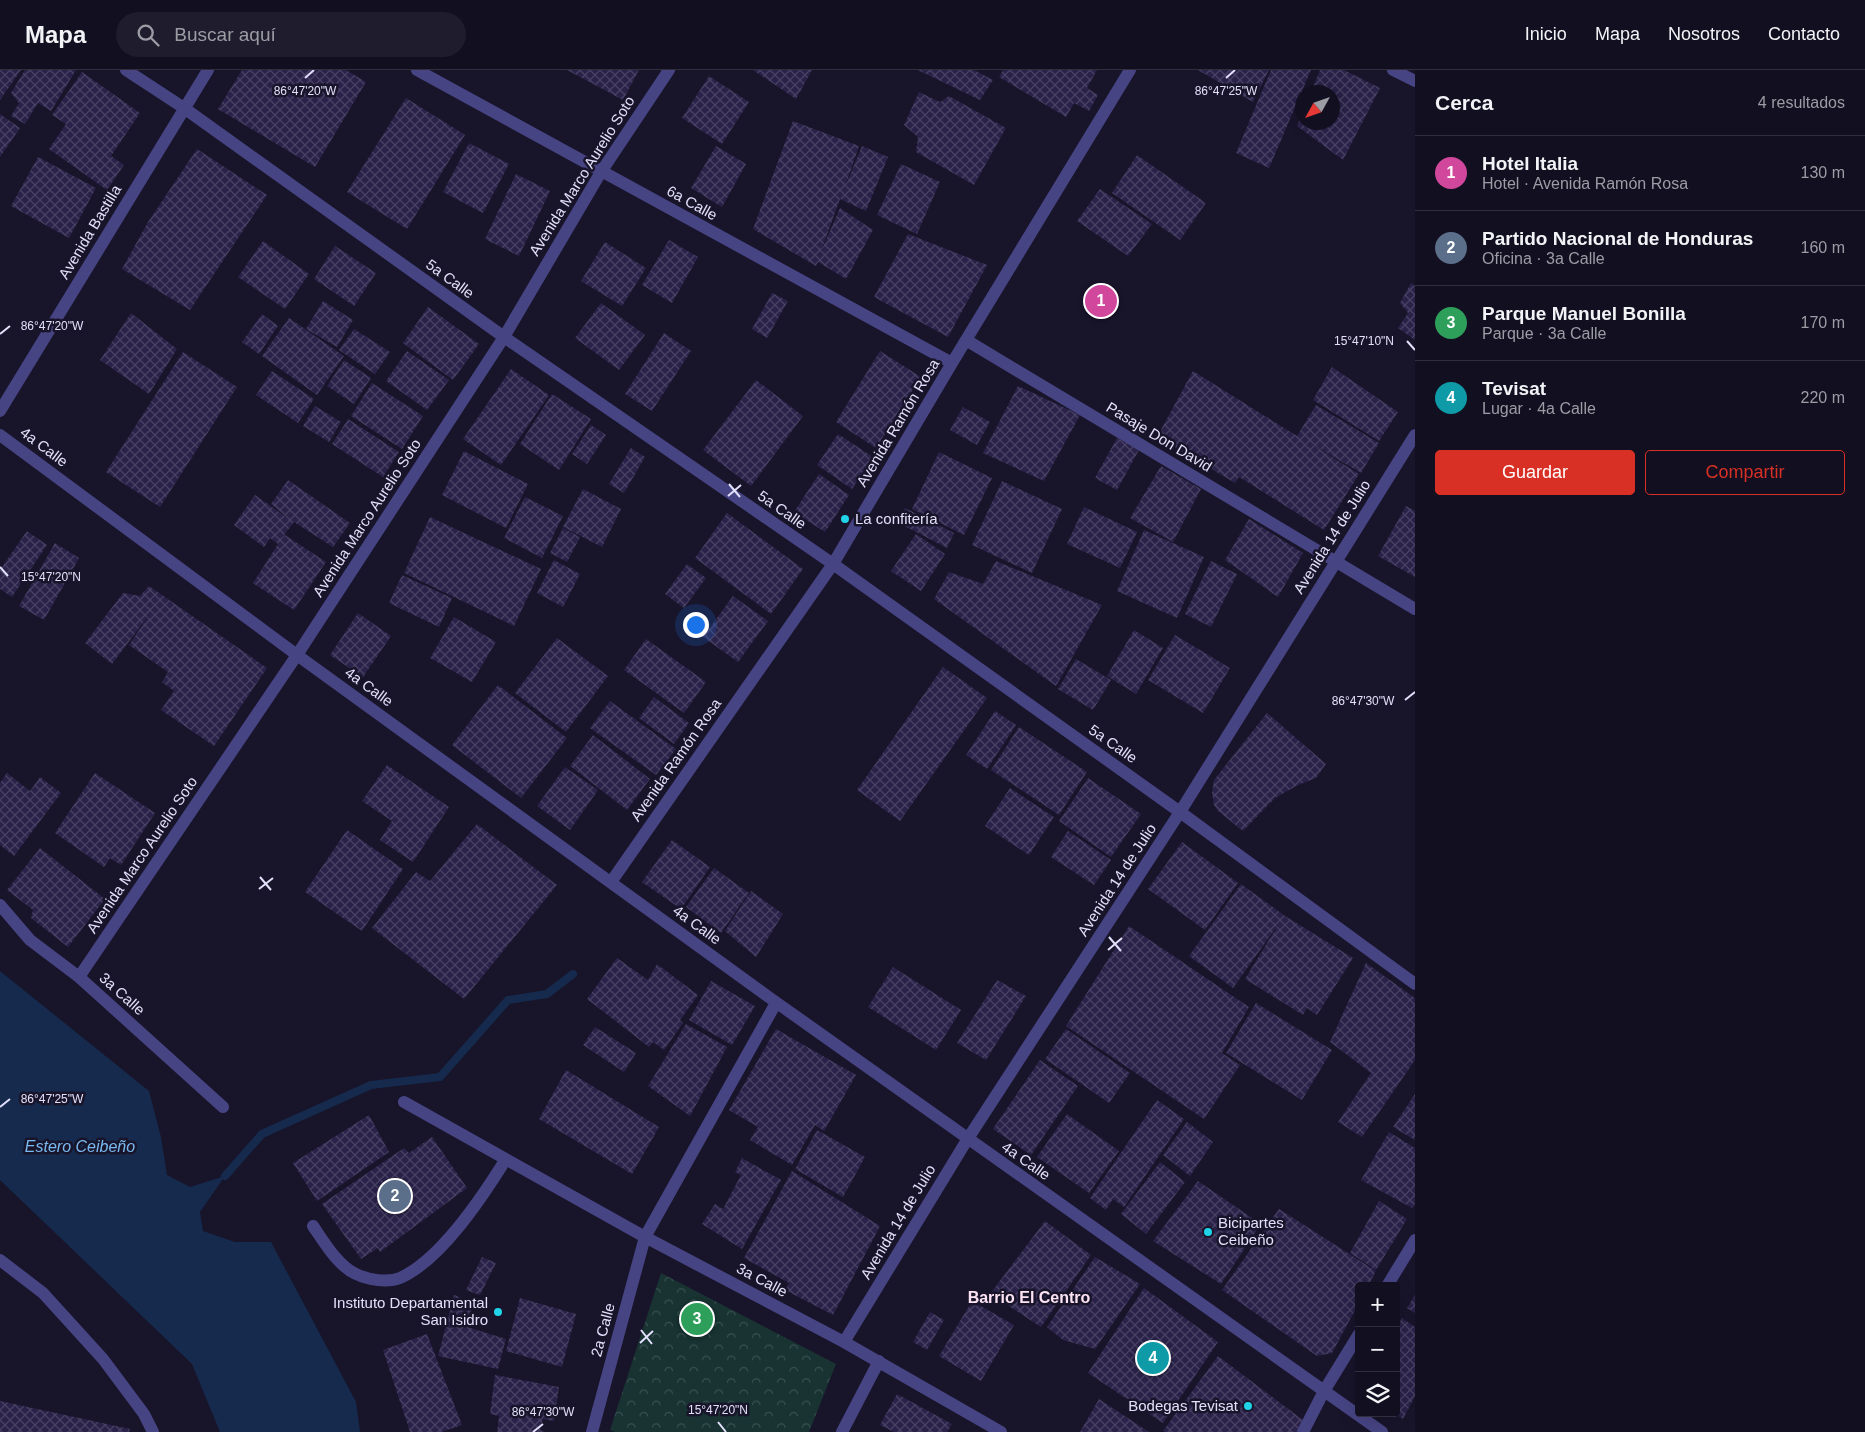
<!DOCTYPE html>
<html lang="es">
<meta charset="utf-8">
<style>
body{margin:0;font-family:Arial,sans-serif;background:#1f1d2d;color:#f1f3f6}
.controls{position:absolute;right:15px;bottom:15px;display:grid;overflow:hidden;border-radius:5px;box-shadow:0 5px 20px #0002}
.controls button{width:45px;height:45px;display:grid;place-items:center;padding:0;border:0;border-bottom:1px solid #312f3e;background:#120f20;color:#f1f3f6;font:25px sans-serif}
.compass{position:absolute;left:1295px;top:15px;width:45px;height:45px;border-radius:50%;background:#120f20;box-shadow:0 5px 20px #0002;rotate:230deg}
.you{position:absolute;left:695px;top:554px;width:18px;height:18px;margin:-12px;border:4px solid #fff;border-radius:50%;background:#1a73e8;box-shadow:0 0 0 8px #1a73e833}
.badge{display:grid;place-items:center;width:32px;height:32px;border-radius:50%;background:#d93025;color:#fff;font-size:16px;font-weight:700}
.pin{position:absolute;translate:-50% -50%;border:2px solid #fff;box-shadow:0 1px 5px #0006}
.list{margin:0;padding:0;list-style:none}
h2{display:flex;justify-content:space-between;align-items:center;height:65px;margin:0;padding:0 20px;font-size:21px}
h2 small{font-size:16px;font-weight:400;color:#9c9ca5}
.list li{display:grid;grid-template-columns:32px 1fr auto;gap:15px;align-items:center;box-sizing:border-box;height:75px;padding:0 20px;border-top:1px solid #312f3e}
.list b{display:block;font-size:19px;white-space:nowrap}
.list p{margin:0;font-size:16px;white-space:nowrap;color:#9c9ca5}
.list em{font-size:16px;font-style:normal;color:#9c9ca5}
.actions{display:flex;gap:10px;padding:15px 20px}
.actions a{flex:1;padding:11px 0;border:1px solid #d93025;border-radius:5px;text-align:center;font-size:18px;color:#d93025}
.actions .main{background:#d93025;color:#fff}
.icon{flex:none;width:28px;height:28px;fill:none;stroke:currentColor;stroke-width:2;stroke-linecap:round;stroke-linejoin:round}
.map{position:relative;flex:none;width:1415px;height:1362px;overflow:hidden}
header{display:flex;align-items:center;gap:30px;box-sizing:border-box;height:70px;padding:0 25px;background:#120f20;border-bottom:1px solid #312f3e}
header strong{font-size:24px}
nav{display:flex;gap:28px;margin-inline-start:auto;font-size:18px}
.search{width:350px;height:45px;background:#1f1d2d;display:flex;align-items:center;gap:12px;box-sizing:border-box;padding:0 18px;border-radius:28px;color:#9c9ca5;font-size:19px}
main{display:flex}
aside{flex:1;background:#120f20}
.map>svg:first-child{display:block}
.park{fill:url(#park-crowns)}
.water{fill:#152a4d}
.lines{fill:none;stroke-linecap:round;stroke-linejoin:round}
.stream{stroke:#152a4d;stroke-width:8}
.building{fill:url(#building-cross-hatch)}
.minor{stroke:#474484;stroke-width:12}
.ticks{fill:none;stroke:#e3e0fc;stroke-width:2}
.poi-dot{fill:#20d3e8;stroke:#18142a;stroke-width:2}
.labels{text-anchor:middle;stroke-width:5;stroke-linejoin:round;paint-order:stroke}
.street-label{font-size:15px;fill:#e3e0fc;stroke:#18142a}
.poi-label{font-size:15px;fill:#e3e0fc;stroke:#18142a;text-anchor:start}
.water-label{font-size:16px;font-style:italic;fill:#79b9f1;stroke:#18142a}
.neighbourhood-label{font-size:16px;font-weight:bold;fill:#fce2f2;stroke:#18142a}
.ticks-label{font-size:12px;text-anchor:middle;fill:#e3e0fc;stroke:#18142a;stroke-width:5;stroke-linejoin:round;paint-order:stroke}
</style>
<header>
<strong>Mapa</strong>
<div class="search"><svg class="icon" aria-label="search" viewBox="0 0 24 24"><circle cx="10" cy="10" r="6"/><path d="M15 15l6 6"/></svg>Buscar aquí</div>
<nav><a>Inicio</a><a>Mapa</a><a>Nosotros</a><a>Contacto</a></nav>
</header>
<main>
<div class="map">
<svg width="1415" height="1362" viewBox="0 0 1415 1362">
<defs>
<pattern id="park-crowns" width="20" height="18" patternUnits="userSpaceOnUse" patternTransform="scale(1.25)"><rect width="20" height="18" fill="#183332"/><path d="M2 6a3 3 0 1 1 6 0M12 15a3 3 0 1 1 6 0" fill="none" stroke="#395051"/></pattern>
<pattern id="building-cross-hatch" width="8" height="8" patternUnits="userSpaceOnUse" patternTransform="scale(1.25)"><rect width="8" height="8" fill="#2a2249"/><path d="M0 0l8 8M0 8l8-8" fill="none" stroke="#494264"/></pattern>
</defs>
<rect width="100%" height="100%" fill="#18142a"/>
<path class="park" d="M661 1203 836 1294 809 1362H615L610 1360Z"/>
<path class="water" d="M0 901 149 1021 161 1067 167 1105 190 1117 225 1106 200 1142 203 1161 235 1172H271L356 1332 360 1362H220L192 1294 0 1110Z"/>
<g class="lines">
<path class="stream" d="M225 1106 262 1064 371 1015 440 1007 508 930 547 924 573 904"/>
</g>
<path class="building" d="M0 0H21L0 30Z
M25 0H76L51 41 38 33 25 54 11 46 19 33 11 23Z
M242 0H346L366 12 315 97 218 39Z
M567 0H639L623 30Z
M753 0H812L796 29Z
M918 0H974L993 10 980 30Z
M1003 0H1097L1087 18 1098 25 1089 41 1074 33 1066 47 999 7Z
M1198 0H1269L1253 32Z
M1271 0H1311L1269 98 1236 83Z
M1320 0H1344L1380 18 1343 90 1297 56 1302 44V52H1332V22H1311Z
M82 2 140 43 111 86 124 95 107 120 49 79 66 54 52 45Z
M709 6 749 32 722 74 682 48Z
M919 22 940 32 949 26 1006 58 974 115 916 82 918 67 904 55Z
M406 28 465 65 407 159 347 122Z
M0 44 20 58 0 87Z
M793 51 859 76 845 117 862 76 888 87 866 141 840 129 820 184 840 138 873 160 846 209 818 192 816 196 753 159Z
M469 73 509 94 483 143 443 122Z
M716 76 746 94 722 137 691 118Z
M197 79 267 125 190 240 122 199 148 152Z
M1137 85 1206 133 1180 170 1112 123Z
M38 87 96 118 69 168 11 136Z
M901 94 940 112 917 164 877 145Z
M516 104 550 121 519 186 485 169Z
M1100 119 1152 154 1128 186 1077 151Z
M908 164 987 195 948 267 874 227Z
M669 170 698 187 672 233 642 215Z
M263 171 309 204 285 239 238 207Z
M605 172 646 198 622 236 581 211Z
M335 176 376 203 354 236 314 209Z
M1411 213 1415 216V270L1398 258 1408 243 1400 233Z
M772 223 788 231 767 268 752 259Z
M323 231 353 250 337 277 306 259Z
M601 233 645 265 619 300 575 268Z
M428 237 479 274 453 310 403 273Z
M131 243 177 279 149 324 100 290Z
M262 244 278 256 259 284 242 272Z
M289 248 344 286 317 325 262 286Z
M354 259 390 282 375 304 339 280Z
M664 263 691 281 652 341 625 324Z
M407 281 449 310 427 340 386 311Z
M880 281 921 307 876 378 836 352Z
M183 282 237 317 160 437 106 402Z
M344 290 371 308 354 334 327 316Z
M1332 297 1398 342 1379 371 1313 330Z
M511 299 549 325 501 395 463 369Z
M272 301 314 329 298 353 256 325Z
M1193 301 1297 366 1316 335 1379 373 1361 403 1310 373 1359 404 1324 460 1239 407 1235 413 1157 367Z
M756 310 803 346 751 416 703 380Z
M372 313 423 346 402 379 351 346Z
M1018 316 1080 345 1044 411 983 383Z
M552 324 591 349 559 400 520 374Z
M315 336 341 352 329 372 303 356Z
M963 337 990 352 977 375 950 360Z
M348 349 399 382 383 407 332 374Z
M591 355 606 365 587 394 572 384Z
M838 364 873 387 852 419 817 395Z
M1117 368 1139 380 1117 420 1095 408Z
M631 378 645 387 624 423 609 414Z
M464 381 528 414 506 458 442 425Z
M939 382 992 408 964 465 912 439Z
M1161 396 1201 419 1173 472 1130 448Z
M819 404 849 425 825 462 794 442Z
M288 410 350 453 333 477 294 452 281 469 285 465 326 492 294 540 253 513 278 474 270 468 264 477 234 455 255 425 289 449 271 434Z
M1002 411 1062 439 1032 503 972 475Z
M583 419 621 439 602 477 563 457Z
M525 427 563 446 542 488 504 468Z
M1406 436 1415 441V507L1378 486Z
M1084 437 1137 462 1120 498 1067 474Z
M905 438 954 463 947 478 897 452Z
M727 443 803 499 771 544 695 488Z
M430 447 541 499 514 556 404 503Z
M1249 449 1303 483 1278 527 1225 490Z
M563 458 580 467 567 492 550 483Z
M1144 460 1204 487 1177 548 1117 521Z
M27 461 47 475 12 527 0 519V500Z
M916 464 945 484 921 521 891 501Z
M55 473 79 488 44 550 19 536Z
M554 490 580 504 563 537 537 523Z
M996 491 1102 535 1056 616 934 529 949 502 983 514Z
M1211 491 1237 504 1211 557 1185 544Z
M687 494 706 508 684 538 665 524Z
M402 505 452 528 439 557 389 533Z
M149 516 267 598 214 676 161 640 174 621 162 612 168 602 129 575 152 541 112 594 85 573 123 523 140 526Z
M733 526 768 551 738 592 703 567Z
M358 543 391 566 363 607 330 585Z
M454 547 496 572 472 612 430 588Z
M1134 560 1163 578 1136 624 1107 606Z
M1175 565 1230 598 1203 643 1148 610Z
M557 568 608 606 566 662 515 623Z
M646 569 706 612 684 643 624 600Z
M1076 589 1111 610 1093 640 1058 619Z
M943 597 987 628 900 751 857 720Z
M498 615 567 668 521 728 452 675Z
M654 627 689 653 674 674 639 648Z
M610 631 676 679 656 705 590 658Z
M995 641 1016 655 987 699 966 685Z
M1267 643 1326 694 1316 708 1298 715 1275 728 1243 761 1218 741 1214 735 1212 723 1214 710Z
M1019 657 1087 702 1059 745 991 700Z
M593 665 650 709 627 740 570 696Z
M387 695 449 737 413 792 380 770 392 751 362 731Z
M565 697 598 720 570 760 537 736Z
M7 703 30 721 40 707 61 723 14 786 0 775V713Z
M95 703 155 743 121 795 110 788 104 797 55 763Z
M1088 708 1141 744 1111 787 1059 751Z
M1010 718 1054 747 1029 785 985 756Z
M477 754 557 815 464 929 372 858 416 802 430 811Z
M347 760 403 799 362 861 305 822Z
M1068 761 1111 790 1094 815 1051 787Z
M672 770 710 797 681 839 642 812Z
M1182 772 1238 813 1205 860 1148 819Z
M40 778 105 829 68 877 31 848 33 840 7 820Z
M714 798 749 823 721 863 686 837Z
M1241 814 1285 846 1353 888 1317 945 1307 938 1303 945 1245 909 1280 852 1233 918 1189 886Z
M751 821 783 844 756 887 725 861Z
M1129 856 1249 937 1222 983 1240 995 1204 1049 1066 956Z
M617 888 648 910 657 894 698 925 680 950 683 953 664 980 653 972 649 977 587 929Z
M1366 893 1415 928V990L1362 1067 1338 1052 1371 1003 1330 972Z
M893 897 961 940 936 980 868 937Z
M997 910 1026 926 986 990 957 973Z
M711 911 755 936 732 975 689 950Z
M1256 933 1332 980 1302 1030 1226 983Z
M686 954 727 977 690 1046 648 1016Z
M595 957 636 983 624 1002 583 975Z
M776 959 856 1005 824 1061 815 1055 792 1095 750 1070 758 1057 729 1040Z
M1066 959 1130 1003 1109 1033 1045 989Z
M1040 990 1078 1016 1031 1085 993 1059Z
M566 1000 659 1057 632 1104 539 1049Z
M1415 1024V1070L1393 1057Z
M1157 1030 1184 1049 1124 1137 1113 1129 1106 1140 1090 1128Z
M1067 1044 1119 1081 1089 1123 1037 1087Z
M369 1045 389 1082 317 1131 293 1093Z
M1187 1052 1213 1072 1190 1106 1163 1085Z
M817 1060 865 1087 843 1127 795 1099Z
M1389 1062 1415 1078V1134L1412 1138 1361 1110Z
M432 1067 467 1118 380 1182 378 1178 361 1189 322 1134 404 1078 409 1083Z
M742 1088 781 1110 742 1179 702 1154 715 1134 723 1139 741 1105 735 1102Z
M1160 1092 1185 1112 1146 1164 1121 1144Z
M792 1101 880 1156 833 1245 785 1220 789 1213 744 1188Z
M1198 1111 1261 1154 1221 1214 1153 1171Z
M1379 1131 1407 1149 1376 1200 1350 1183Z
M1279 1139 1376 1201 1368 1216H1359V1233L1332 1283 1317 1286 1222 1220Z
M1045 1151 1091 1185 1041 1257 990 1224Z
M482 1187 496 1193 480 1225 466 1220Z
M1095 1187 1140 1214 1095 1279 1063 1270 1047 1257Z
M1144 1218 1218 1272 1163 1353 1088 1303Z
M454 1225 475 1233 464 1256 506 1269 498 1299 438 1286Z
M1415 1225V1243L1407 1238Z
M520 1228 576 1244 562 1297 506 1281Z
M972 1231 1014 1255 981 1311 939 1286Z
M930 1242 944 1250 927 1280 913 1272Z
M1402 1248 1415 1257V1326L1403 1349 1394 1343H1396V1259Z
M427 1264 462 1355 441 1362H410L383 1280Z
M1218 1286 1303 1350 1297 1362H1165L1163 1361Z
M495 1305 559 1317 554 1351 543 1349 540 1360 546 1362H497L499 1346 490 1344Z
M897 1324 952 1354 947 1362H894L880 1355Z
M1099 1329 1149 1362H1080Z
M0 1331 130 1359 129 1362H0Z"/>
<g class="lines">
<path class="minor" d="M126 0 184 38 504 267 833 494 1180 742 1415 914
M417 0 952 293
M1393 0 1415 11
M966 270 1415 539
M0 341 208 0
M0 365 297 585 770 928 1382 1362
M611 812 833 494 952 293 1130 0
M0 835 30 870 79 907 223 1037
M79 907 297 585 504 267 601 102 669 0
M404 1032 645 1167 844 1272 1001 1362
M313 1156C324 1172 338 1196 356 1204 368 1210 388 1213 400 1208 441 1190 483 1126 506 1089
M0 1190 43 1223 103 1289 144 1344 153 1362
M1387 1216 1415 1170
M844 1272 967 1070 1180 742 1415 365
M592 1362 645 1167 776 933
M842 1362 879 1291
M1303 1362 1324 1321 1359 1264"/>
</g>
<path class="ticks" d="M305 8 314 0M1226 8 1235 0M0 264 10 256M1407 271 1415 280M729 414 740 427M728 426 741 415M0 497 8 506M1405 630 1415 622M260 807 271 820M259 819 273 808M1109 867 1121 881M1108 880 1122 868M0 1037 10 1029M641 1260 652 1274M640 1273 653 1261M718 1352 726 1362M533 1362 543 1354"/>
<g class="poi-dot">
<circle cx="845" cy="449" r="5"/>
<circle cx="1208" cy="1162" r="5"/>
<circle cx="498" cy="1242" r="5"/>
<circle cx="1248" cy="1336" r="5"/>
</g>
<g class="labels">
<g class="street-label">
<text transform="translate(582 106) rotate(-58)" y="5">Avenida Marco Aurelio Soto</text>
<text transform="translate(692 133) rotate(29)" y="5">6a Calle</text>
<text transform="translate(90 162) rotate(-59)" y="5">Avenida Bastilla</text>
<text transform="translate(450 209) rotate(36)" y="5">5a Calle</text>
<text transform="translate(898 353) rotate(-59)" y="5">Avenida Ramón Rosa</text>
<text transform="translate(1159 367) rotate(31)" y="5">Pasaje Don David</text>
<text transform="translate(44 377) rotate(37)" y="5">4a Calle</text>
<text transform="translate(782 440) rotate(35)" y="5">5a Calle</text>
<text transform="translate(367 448) rotate(-57)" y="5">Avenida Marco Aurelio Soto</text>
<text transform="translate(1332 467) rotate(-58)" y="5">Avenida 14 de Julio</text>
<text transform="translate(369 617) rotate(36)" y="5">4a Calle</text>
<text transform="translate(1113 674) rotate(35)" y="5">5a Calle</text>
<text transform="translate(676 690) rotate(-55)" y="5">Avenida Ramón Rosa</text>
<text transform="translate(142 785) rotate(-56)" y="5">Avenida Marco Aurelio Soto</text>
<text transform="translate(1117 810) rotate(-57)" y="5">Avenida 14 de Julio</text>
<text transform="translate(697 855) rotate(36)" y="5">4a Calle</text>
<text transform="translate(122 924) rotate(42)" y="5">3a Calle</text>
<text transform="translate(1026 1091) rotate(35)" y="5">4a Calle</text>
<text transform="translate(898 1152) rotate(-59)" y="5">Avenida 14 de Julio</text>
<text transform="translate(762 1210) rotate(28)" y="5">3a Calle</text>
<text transform="translate(603 1260) rotate(-75)" y="5">2a Calle</text>
</g>
<g class="poi-label">
<text x="855" y="454">La confitería</text>
<text x="1218" y="1158">Bicipartes<tspan x="1218" dy="17">Ceibeño</tspan></text>
<text x="488" y="1238" text-anchor="end">Instituto Departamental<tspan x="488" dy="17">San Isidro</tspan></text>
<text x="1238" y="1341" text-anchor="end">Bodegas Tevisat</text>
</g>
<g class="water-label">
<text x="80" y="1082">Estero Ceibeño</text>
</g>
<g class="neighbourhood-label">
<text x="1029" y="1233">Barrio El Centro</text>
</g>
</g>
<g class="ticks-label">
<text x="305" y="25">86°47'20"W</text>
<text x="1226" y="25">86°47'25"W</text>
<text x="52" y="260">86°47'20"W</text>
<text x="1364" y="275">15°47'10"N</text>
<text x="51" y="511">15°47'20"N</text>
<text x="1363" y="635">86°47'30"W</text>
<text x="52" y="1033">86°47'25"W</text>
<text x="718" y="1344">15°47'20"N</text>
<text x="543" y="1346">86°47'30"W</text>
</g>
</svg>
<div class="controls">
<button>+</button>
<button>−</button>
<button><svg class="icon" aria-label="layers" viewBox="0 0 24 24"><path d="M12 4l9 5-9 5-9-5zM3 14l9 5 9-5"/></svg></button>
</div>
<svg class="compass" viewBox="-18 -18 36 36"><path d="M0-13l5 13h-10z" fill="#e53935"/><path d="M0 13l5-13h-10z" fill="#9c9ca5"/></svg>
<div class="you"></div>
<div class="pin badge" style="left:1101px;top:231px;background:#d1479c">1</div>
<div class="pin badge" style="left:395px;top:1126px;background:#5c6f8a">2</div>
<div class="pin badge" style="left:697px;top:1249px;background:#2e9e5b">3</div>
<div class="pin badge" style="left:1153px;top:1288px;background:#0f9aa8">4</div>
</div>
<aside>
<h2>Cerca<small>4 resultados</small></h2>
<ul class="list">
<li><span class="badge" style="background:#d1479c">1</span><div><b>Hotel Italia</b><p>Hotel · Avenida Ramón Rosa</p></div><em>130 m</em></li>
<li><span class="badge" style="background:#5c6f8a">2</span><div><b>Partido Nacional de Honduras</b><p>Oficina · 3a Calle</p></div><em>160 m</em></li>
<li><span class="badge" style="background:#2e9e5b">3</span><div><b>Parque Manuel Bonilla</b><p>Parque · 3a Calle</p></div><em>170 m</em></li>
<li><span class="badge" style="background:#0f9aa8">4</span><div><b>Tevisat</b><p>Lugar · 4a Calle</p></div><em>220 m</em></li>
</ul>
<div class="actions"><a class="main">Guardar</a><a>Compartir</a></div>
</aside>
</main>
